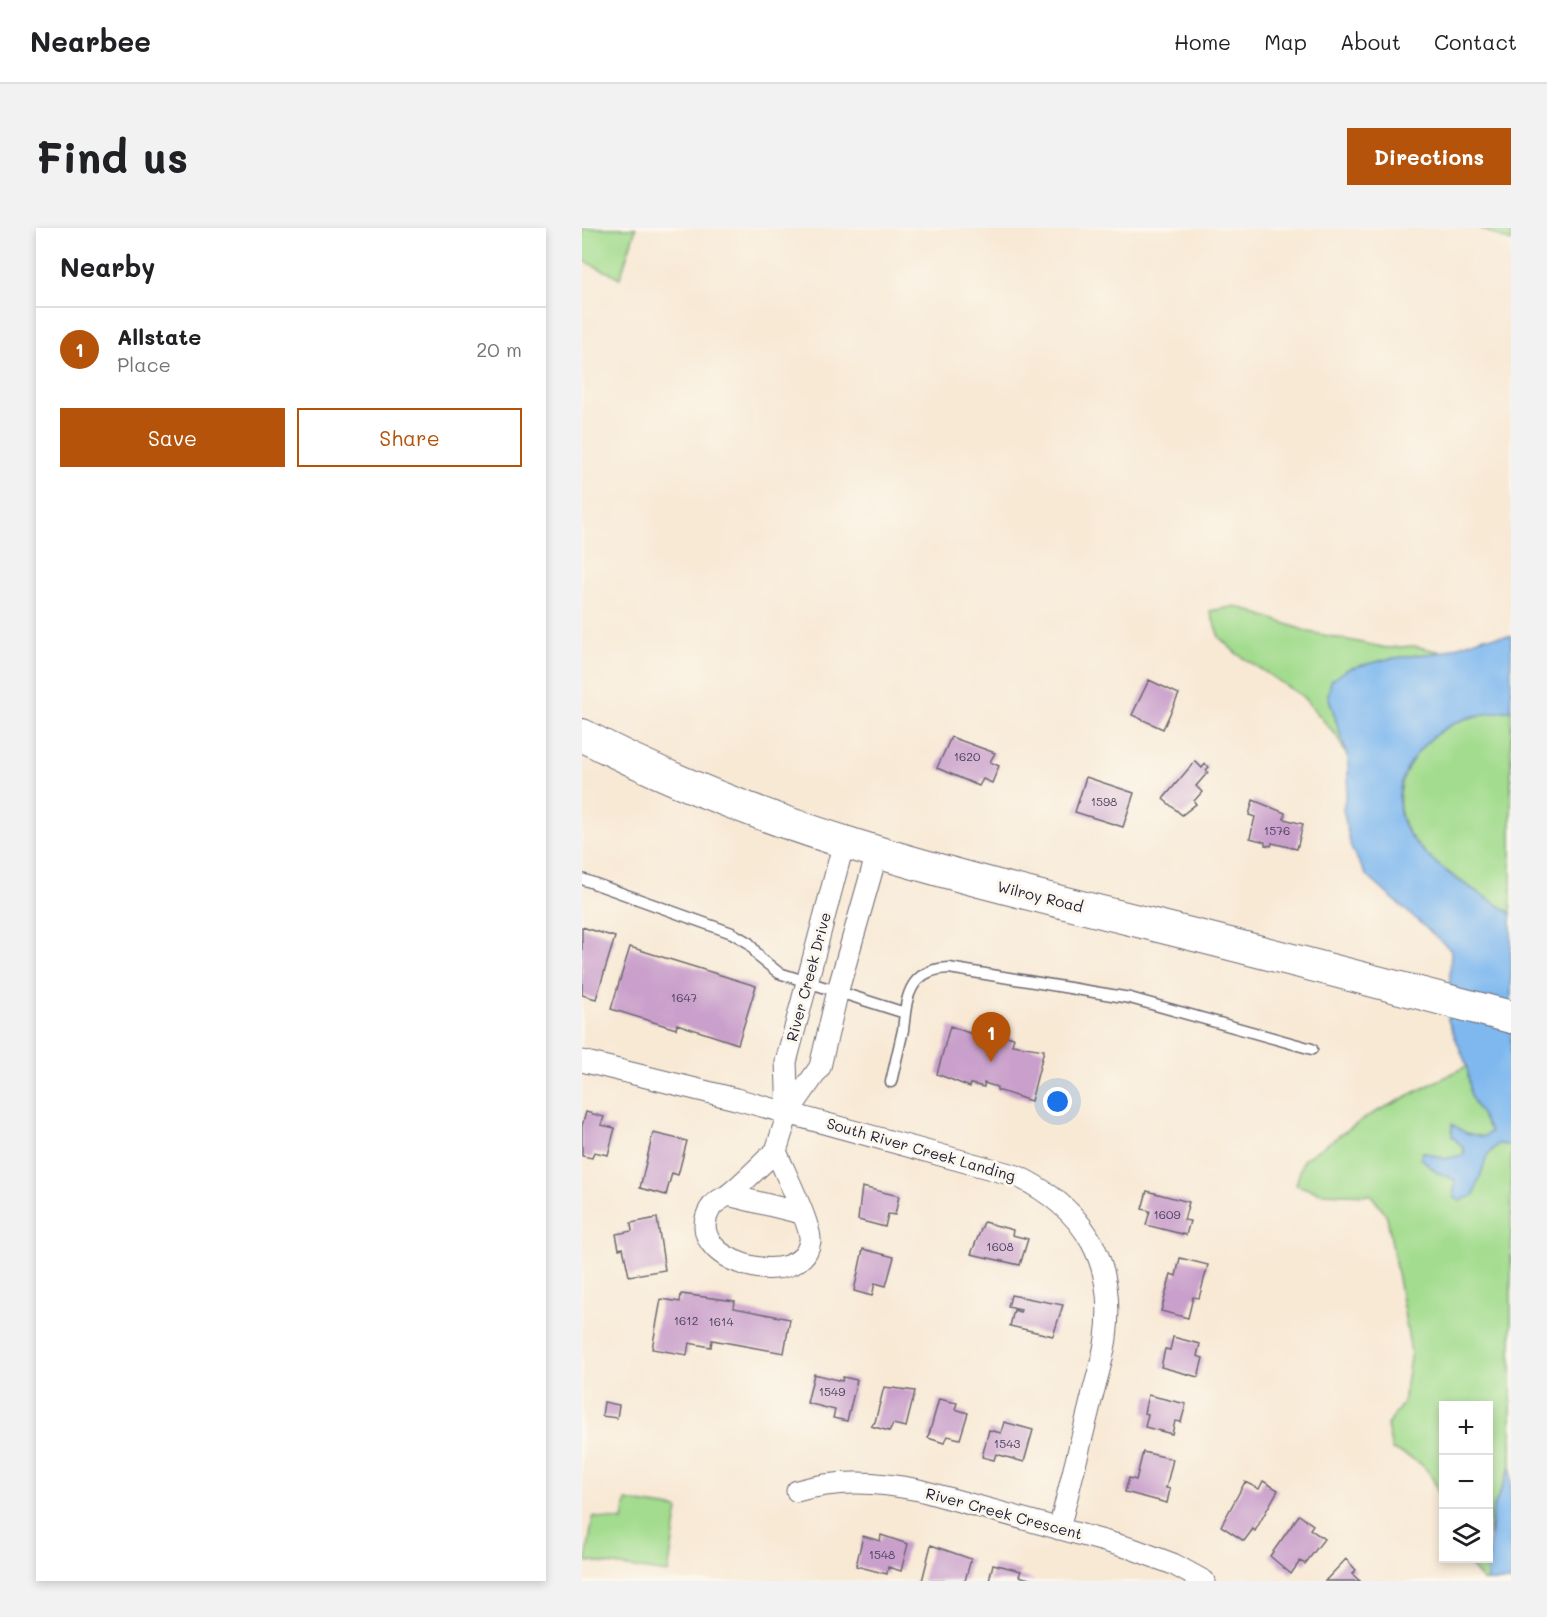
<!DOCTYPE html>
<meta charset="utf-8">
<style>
body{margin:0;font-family:Mali,sans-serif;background:#f2f2f2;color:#202124}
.controls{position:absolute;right:18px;bottom:18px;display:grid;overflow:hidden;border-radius:0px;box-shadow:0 3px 9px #0003}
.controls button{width:54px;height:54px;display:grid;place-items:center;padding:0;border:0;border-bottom:2px solid #e0e0e0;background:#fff;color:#202124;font:30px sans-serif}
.you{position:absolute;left:476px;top:874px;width:21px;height:21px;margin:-15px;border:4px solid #fff;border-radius:50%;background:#1a73e8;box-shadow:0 0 0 9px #1a73e833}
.badge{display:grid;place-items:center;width:39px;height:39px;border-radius:50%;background:#b45309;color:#fff;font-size:20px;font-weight:700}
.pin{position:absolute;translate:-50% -50px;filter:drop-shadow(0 2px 3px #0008)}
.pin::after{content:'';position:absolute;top:32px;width:21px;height:18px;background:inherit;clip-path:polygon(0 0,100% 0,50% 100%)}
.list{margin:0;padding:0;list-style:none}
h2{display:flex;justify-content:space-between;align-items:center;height:78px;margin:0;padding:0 24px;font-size:26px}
h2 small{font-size:20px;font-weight:400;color:#757577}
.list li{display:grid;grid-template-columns:39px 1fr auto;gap:18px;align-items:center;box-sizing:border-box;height:84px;padding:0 24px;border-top:2px solid #e0e0e0}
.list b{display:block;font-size:22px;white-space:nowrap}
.list p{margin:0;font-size:20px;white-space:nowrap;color:#757577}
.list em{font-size:20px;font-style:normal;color:#757577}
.actions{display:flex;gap:12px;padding:18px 24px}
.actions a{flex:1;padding:14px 0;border:2px solid #b45309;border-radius:0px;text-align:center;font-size:21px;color:#b45309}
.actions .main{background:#b45309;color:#fff}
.icon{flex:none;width:33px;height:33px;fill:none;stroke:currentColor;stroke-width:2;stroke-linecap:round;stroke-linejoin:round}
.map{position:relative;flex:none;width:929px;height:1353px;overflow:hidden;border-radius:0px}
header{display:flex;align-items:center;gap:36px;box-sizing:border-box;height:84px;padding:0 30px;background:#fff;border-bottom:2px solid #e0e0e0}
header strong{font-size:28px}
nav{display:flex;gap:33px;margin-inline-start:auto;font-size:21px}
.intro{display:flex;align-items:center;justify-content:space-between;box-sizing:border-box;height:144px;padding:0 36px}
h1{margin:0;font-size:42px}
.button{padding:15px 27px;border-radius:0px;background:#b45309;color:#fff;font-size:21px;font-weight:700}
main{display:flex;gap:36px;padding:0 36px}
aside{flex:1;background:#fff;border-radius:0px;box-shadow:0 3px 9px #0003}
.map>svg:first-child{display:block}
.green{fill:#a3dc8e;stroke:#627f64;stroke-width:1.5}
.water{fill:#7eb8ef;stroke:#506d95;stroke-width:1.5}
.building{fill:#c99fcb}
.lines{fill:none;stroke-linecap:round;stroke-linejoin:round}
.lane-casing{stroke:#6d6871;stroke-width:13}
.street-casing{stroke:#6d6871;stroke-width:23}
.primary-casing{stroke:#6d6871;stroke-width:34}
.lane{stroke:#fff;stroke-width:10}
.street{stroke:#fff;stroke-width:21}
.primary{stroke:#fff;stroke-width:32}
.labels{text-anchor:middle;stroke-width:6;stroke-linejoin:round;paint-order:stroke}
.number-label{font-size:12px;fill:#4c415f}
.street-label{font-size:15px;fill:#22223b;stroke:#fbf7ec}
</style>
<header>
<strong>Nearbee</strong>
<nav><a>Home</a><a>Map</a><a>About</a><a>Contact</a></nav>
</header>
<div class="intro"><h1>Find us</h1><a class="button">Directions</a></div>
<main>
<aside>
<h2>Nearby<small></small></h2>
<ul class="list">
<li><span class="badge">1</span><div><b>Allstate</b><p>Place</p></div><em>20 m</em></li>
</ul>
<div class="actions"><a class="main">Save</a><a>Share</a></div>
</aside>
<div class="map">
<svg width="929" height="1353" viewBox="0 0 929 1353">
<rect width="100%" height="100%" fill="#fbf7ec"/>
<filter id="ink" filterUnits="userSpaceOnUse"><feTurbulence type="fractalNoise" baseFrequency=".0167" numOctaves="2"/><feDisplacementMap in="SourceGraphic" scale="12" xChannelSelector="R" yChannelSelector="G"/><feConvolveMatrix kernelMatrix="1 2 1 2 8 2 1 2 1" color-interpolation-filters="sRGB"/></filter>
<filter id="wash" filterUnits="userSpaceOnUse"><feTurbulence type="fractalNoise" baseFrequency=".008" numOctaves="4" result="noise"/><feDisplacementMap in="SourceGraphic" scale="24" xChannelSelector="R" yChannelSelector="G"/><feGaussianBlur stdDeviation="1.35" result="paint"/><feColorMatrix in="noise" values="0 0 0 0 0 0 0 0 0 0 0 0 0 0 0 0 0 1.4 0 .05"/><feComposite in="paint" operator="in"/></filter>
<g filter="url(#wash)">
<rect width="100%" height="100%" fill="#f8e9d5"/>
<path class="green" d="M0 0H54L38 50 0 32Z
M898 0H929V14Z
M654 378 727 404 805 420 832 418 860 424 806 431 766 441 746 468 766 530 754 507 720 468 655 426 637 409 628 383Z
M929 482V685C899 666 843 635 826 604 803 562 832 514 871 496 889 487 910 485 929 482Z
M885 838 889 869 909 904 901 909 884 905 870 908 882 921V927L863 931 841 924 854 943 873 952 872 969 892 966 905 928 916 916 929 917V1238L911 1281 907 1310 906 1178H861V1277C849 1243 845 1234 810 1222L805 1197 821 1175 829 1124 805 988 789 967 739 965 714 957 721 932 788 887Z
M44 1273 96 1281 86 1345 4 1333 11 1289 41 1293Z
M882 1331H903L906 1353H901Z"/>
<path class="water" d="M929 408V482C910 485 888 487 871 496 832 515 800 565 827 606 851 641 894 663 929 685V917L916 916 905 928 892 967 878 973 872 969 873 952 854 944 839 930 841 924 863 931 882 927V921L870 908V896L884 905 901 909 909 904 889 869 885 838 866 792 869 722 784 647 769 620 761 581 766 556V530L746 467 749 453 766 441 806 431 860 424 902 409Z
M929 1238V1353H906L903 1331 906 1330 911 1281Z"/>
<g id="blocks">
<path class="building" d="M567 452 597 466 581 501 550 487Z
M369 509 413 525 408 534 417 538 410 555 401 551 397 558 355 540Z
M613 533 620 540 623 536 627 539 624 542 626 544 614 558 620 564 612 573 614 576 600 587 581 571Z
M504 549 552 565 541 599 493 584Z
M671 572 703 585 702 591 721 596 715 621 690 615 689 618 683 617V614L668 610 673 589 667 587Z
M0 699 33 709 14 771 0 767Z
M48 719 174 758 156 816 95 796 94 801 29 781Z
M368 798 398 809 399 805 414 809 415 806 432 810 430 817 462 822 449 873 415 862V859L402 855V859L389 856 388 859 355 846Z
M4 884 22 889 19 897 33 900 26 927 12 924 10 930 0 928V898Z
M71 905 105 913 96 947 90 945 84 967 58 960Z
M280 959 317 968 313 987 306 986 303 999 276 992Z
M565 963 607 974 602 992 608 993 604 1007 564 997 568 983 560 981Z
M75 990 83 1042 47 1048 41 1020 37 1021 34 1006 50 1003 49 995Z
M402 994 431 1002 430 1007 446 1011 438 1037 389 1026Z
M281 1021 312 1029 304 1058 293 1055 290 1068 272 1063Z
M598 1030 626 1037 617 1070 611 1069 606 1090 579 1083 589 1046 594 1048Z
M99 1066 153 1073 152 1080 208 1091 202 1125 130 1112 129 1119 107 1115 105 1127 70 1121 79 1071 98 1074Z
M429 1067 481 1077 471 1108 428 1098 432 1082 438 1084 439 1082 426 1079Z
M591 1109 618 1116 615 1128 621 1130 616 1149 579 1139 583 1121 588 1122Z
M232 1146 260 1153 261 1149 275 1152 265 1193 251 1190 253 1182 225 1175Z
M302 1159 333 1163 324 1199 311 1196 307 1203 289 1198 293 1194Z
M566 1167 604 1176 599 1194 593 1193 590 1206 563 1199 566 1186 562 1185Z
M357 1171 375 1175 373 1181 386 1185 378 1211 366 1208 362 1215 346 1210Z
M22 1174 37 1177 35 1190 20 1188Z
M422 1194 451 1202 442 1234 414 1226 412 1232 400 1229 407 1202 419 1205Z
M561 1224 591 1231 584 1260 588 1261 585 1275 543 1264 547 1250 554 1252Z
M681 1253 696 1262 673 1303 671 1301 662 1313 639 1298 663 1254 677 1261Z
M717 1287 731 1297 728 1301 742 1311 723 1336 718 1333 709 1346 688 1328Z
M299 1307 326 1316 319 1343 306 1339 305 1346 274 1338 281 1308 298 1313Z
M349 1317 389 1331 383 1353H340Z
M764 1331 774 1342 770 1346 778 1353H743Z
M411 1336 439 1343 437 1348 454 1353H407Z"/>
</g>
</g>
<g filter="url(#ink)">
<use href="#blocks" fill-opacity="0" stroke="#6d6871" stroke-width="1.5"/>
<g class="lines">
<g class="lane-casing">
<path id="lane" d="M0 651 150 705 167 715 178 730 197 745 323 785 321 802 309 854
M323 785C326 756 338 741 367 740L548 770 730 821"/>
</g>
<g class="street-casing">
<path id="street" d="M0 833 154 871 435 948C503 981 534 1034 524 1110 521 1132 513 1155 508 1177 498 1218 487 1260 477 1301
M206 885 204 834 262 614
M194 923C201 941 230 999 228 1013 220 1067 97 1033 128 981 132 974 139 971 146 967 163 954 178 937 194 923Z
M194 923 206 885 238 839 256 762 295 625
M146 967 219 985
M215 1263C256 1251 296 1254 337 1262L551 1321 591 1336 622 1353"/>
</g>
<g class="primary-casing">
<path id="primary" d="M0 507C176 600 372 648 564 695 686 725 807 757 929 789"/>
</g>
<use href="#lane" class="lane"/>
<use href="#street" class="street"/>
<use href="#primary" class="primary"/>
</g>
</g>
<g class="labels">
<g class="number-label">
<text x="385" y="533">1620</text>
<text x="522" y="578">1598</text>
<text x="695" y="607">1576</text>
<text x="102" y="774">1647</text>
<text x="585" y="991">1609</text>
<text x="418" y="1023">1608</text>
<text x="104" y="1097">1612</text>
<text x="139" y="1098">1614</text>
<text x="250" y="1168">1549</text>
<text x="425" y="1220">1543</text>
<text x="300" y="1331">1548</text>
</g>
<g class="street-label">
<text transform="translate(458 669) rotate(14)" y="5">Wilroy Road</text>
<text transform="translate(227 749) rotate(-75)" y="5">River Creek Drive</text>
<text transform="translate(339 922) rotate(16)" y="5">South River Creek Landing</text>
<text transform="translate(422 1286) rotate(15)" y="5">River Creek Crescent</text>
</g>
</g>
</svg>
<div class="controls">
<button>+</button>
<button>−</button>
<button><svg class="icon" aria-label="layers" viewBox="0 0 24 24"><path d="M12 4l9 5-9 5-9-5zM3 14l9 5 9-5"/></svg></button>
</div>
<div class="you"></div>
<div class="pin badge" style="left:409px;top:834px">1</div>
</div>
</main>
